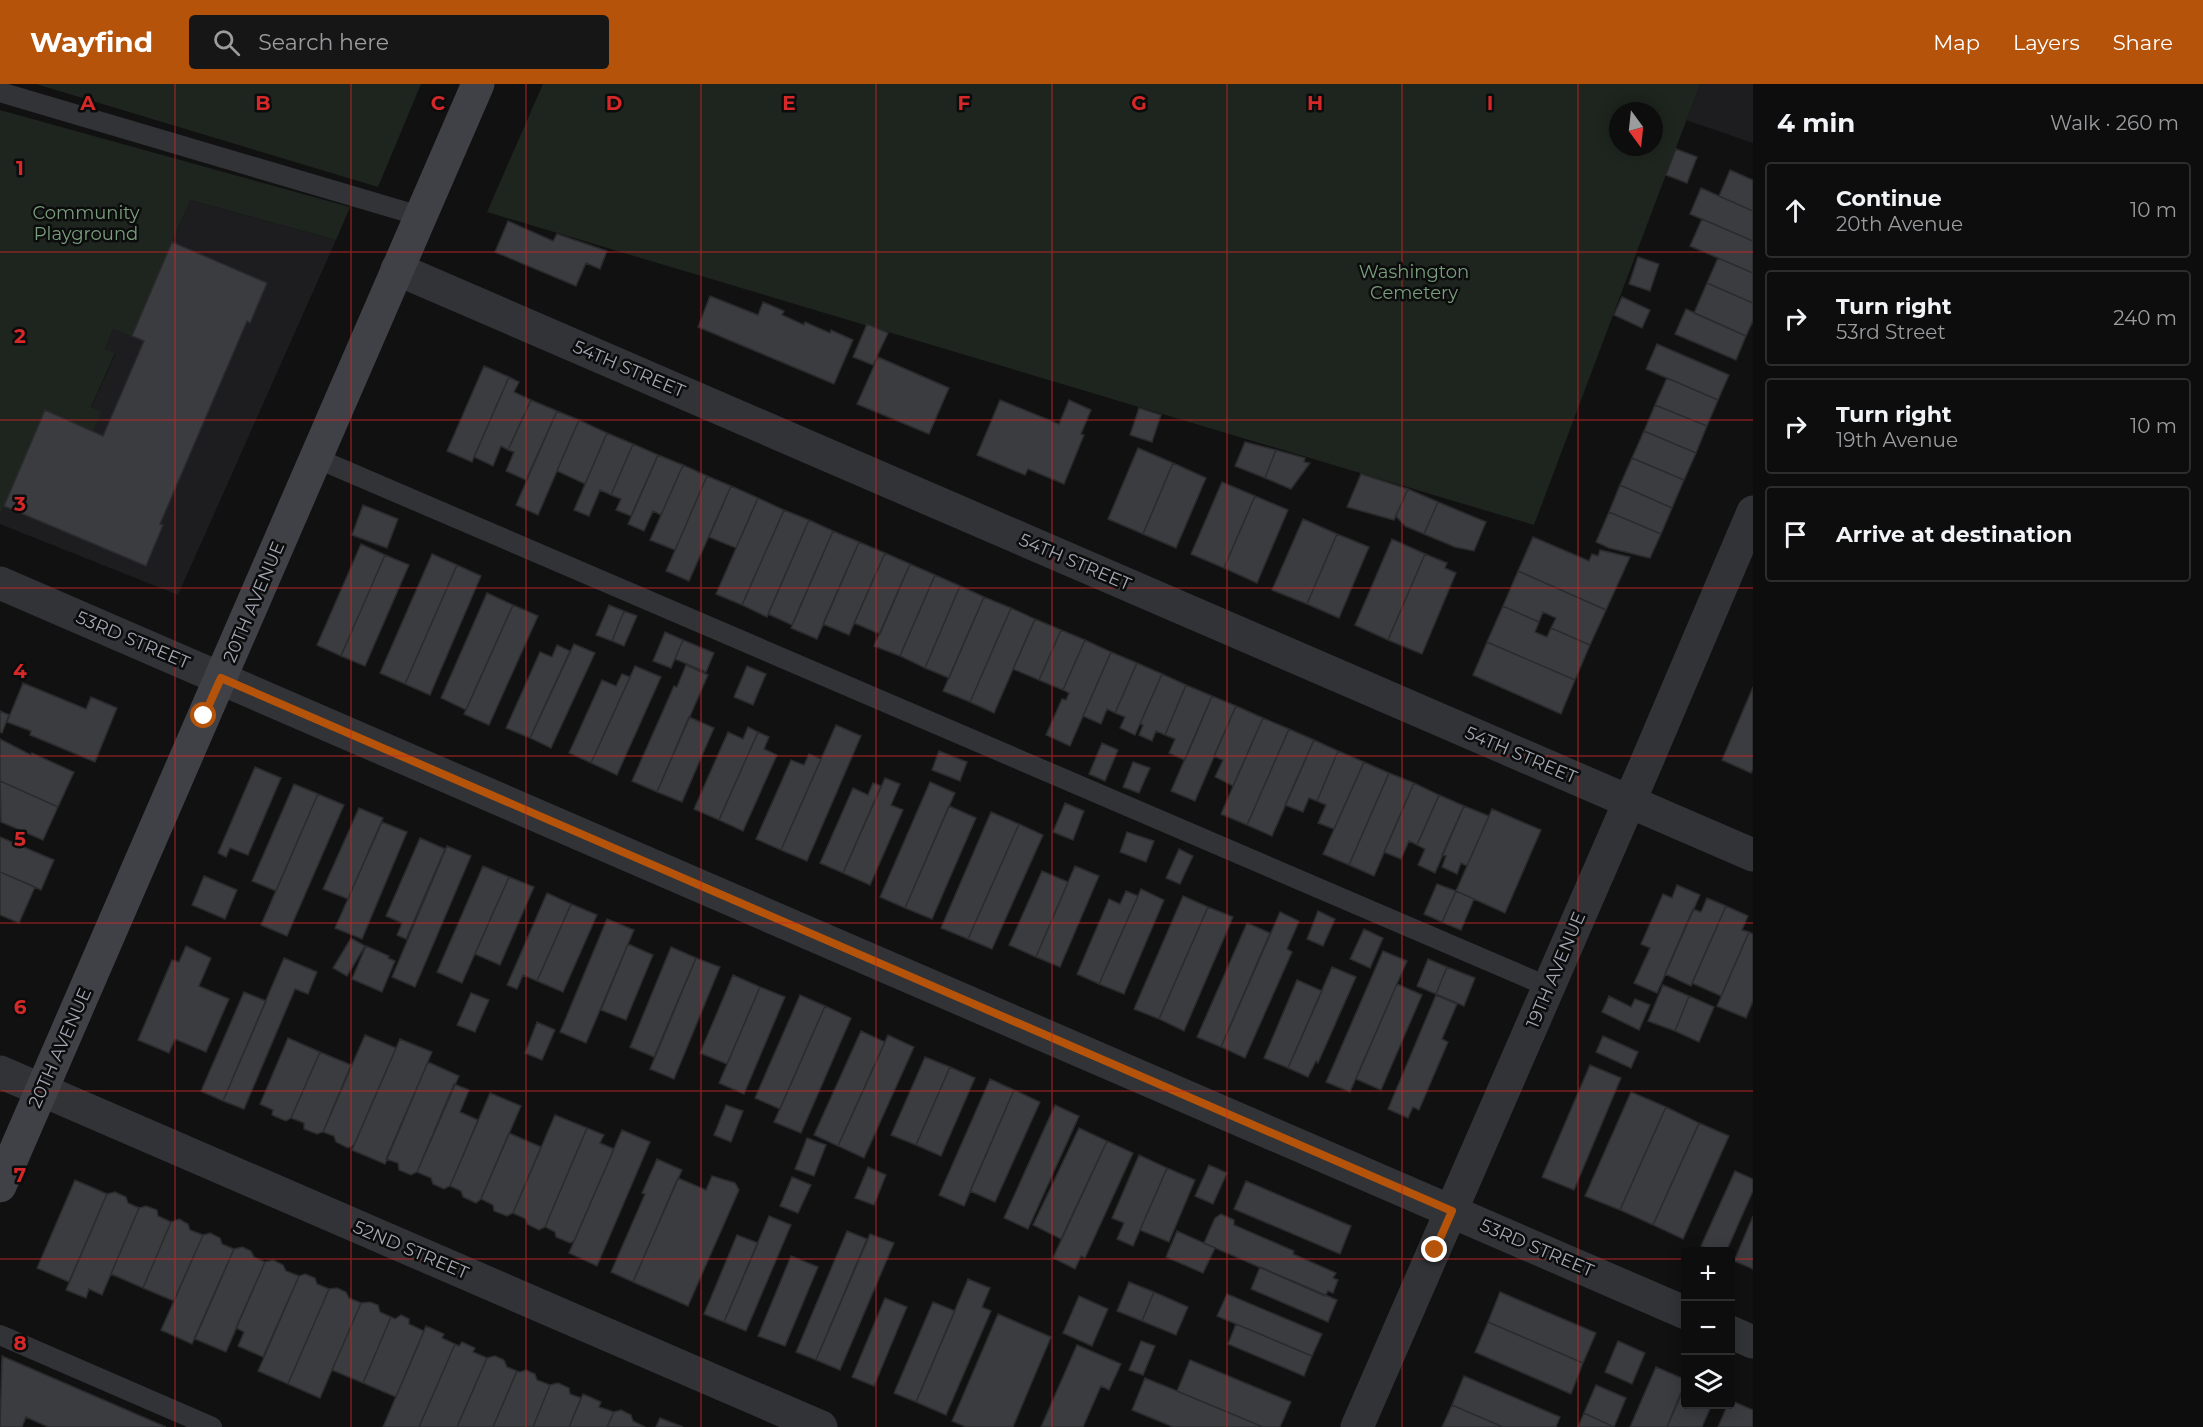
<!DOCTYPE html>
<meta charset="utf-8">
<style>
body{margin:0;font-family:Montserrat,sans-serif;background:#161617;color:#f1f3f6}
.controls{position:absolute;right:18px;bottom:18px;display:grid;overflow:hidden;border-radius:6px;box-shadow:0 3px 15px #0003}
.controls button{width:54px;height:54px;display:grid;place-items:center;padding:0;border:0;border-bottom:2px solid #2d2d2e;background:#0d0d0e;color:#f1f3f6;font:30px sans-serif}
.compass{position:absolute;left:1609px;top:18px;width:54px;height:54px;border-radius:50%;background:#0d0d0e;box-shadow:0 3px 15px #0003;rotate:165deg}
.stop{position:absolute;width:18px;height:18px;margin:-14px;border:4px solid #b45309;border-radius:50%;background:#fff}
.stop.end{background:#b45309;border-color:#fff;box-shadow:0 2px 6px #0008}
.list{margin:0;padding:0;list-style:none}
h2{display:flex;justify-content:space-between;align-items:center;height:78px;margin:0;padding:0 24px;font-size:26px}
h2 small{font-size:20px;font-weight:400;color:#9a9c9e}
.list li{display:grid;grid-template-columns:39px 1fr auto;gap:18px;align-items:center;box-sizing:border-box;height:96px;margin:0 12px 12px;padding:0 12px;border:2px solid #2d2d2e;border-radius:6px}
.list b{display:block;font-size:22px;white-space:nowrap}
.list p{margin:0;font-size:20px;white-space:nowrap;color:#9a9c9e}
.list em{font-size:20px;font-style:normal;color:#9a9c9e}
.icon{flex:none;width:33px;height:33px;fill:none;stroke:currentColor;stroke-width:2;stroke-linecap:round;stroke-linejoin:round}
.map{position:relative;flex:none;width:1753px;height:1343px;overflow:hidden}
header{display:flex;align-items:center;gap:36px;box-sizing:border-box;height:84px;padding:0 30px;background:#b45309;color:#fff}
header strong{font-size:28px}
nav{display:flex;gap:33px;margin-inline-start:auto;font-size:21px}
.search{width:420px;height:54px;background:#161617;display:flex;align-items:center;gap:15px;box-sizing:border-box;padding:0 21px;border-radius:6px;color:#9a9c9e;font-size:22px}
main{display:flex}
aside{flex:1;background:#0d0d0e}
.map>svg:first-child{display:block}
.built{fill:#1d1d1f}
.green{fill:#1d251e;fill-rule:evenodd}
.building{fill:#3b3c3f;stroke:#2b2b2e;stroke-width:1.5}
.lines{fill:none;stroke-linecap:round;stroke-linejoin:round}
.lane{stroke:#323337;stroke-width:20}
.street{stroke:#323337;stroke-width:33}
.secondary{stroke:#404147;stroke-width:33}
.route{stroke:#b45309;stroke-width:8}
.grid{fill:none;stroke:#d62828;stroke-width:1.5;stroke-opacity:0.55}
.labels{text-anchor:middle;stroke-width:5;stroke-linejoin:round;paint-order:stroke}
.park-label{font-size:18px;fill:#799e7d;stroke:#0c0c0d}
.street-label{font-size:18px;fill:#a2a7b3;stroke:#0c0c0d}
.grid-label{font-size:20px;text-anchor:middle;font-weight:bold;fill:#d62828;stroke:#0c0c0d;stroke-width:5;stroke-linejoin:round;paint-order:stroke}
</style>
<header>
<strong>Wayfind</strong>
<div class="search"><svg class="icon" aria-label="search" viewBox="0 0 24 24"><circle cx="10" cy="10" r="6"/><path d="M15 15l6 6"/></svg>Search here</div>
<nav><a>Map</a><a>Layers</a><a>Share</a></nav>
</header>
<main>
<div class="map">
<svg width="1753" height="1343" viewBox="0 0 1753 1343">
<rect width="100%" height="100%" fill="#111112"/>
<path class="built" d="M1700 0H1753V59L1686 36Z
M190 116 336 156 178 511 0 440V431L45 326 93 347 91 324 115 270 105 265 113 244 132 251Z"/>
<path class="green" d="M36 0H421L378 103Z
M543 0H1700L1534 441 487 128ZM1618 27H1654V63H1618Z
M0 26 350 123 336 156 190 116 132 252 113 245 105 265 115 269 91 323 101 328 93 347 45 326 0 431Z"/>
<path class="building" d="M1676 65 1697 73 1687 99 1666 91Z
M1730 86 1753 96V127L1719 112Z
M1701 104 1753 127V157L1690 130Z
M1702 135 1753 157V189L1690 162Z
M508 137 553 157 557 150 607 167 600 185 586 179 576 202 495 168Z
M172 158 267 199 250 239 247 237 160 440 163 441 146 482 4 422 45 326 103 352 144 257 132 252Z
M1638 173 1659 180 1650 207 1629 200Z
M1718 174 1753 189V219L1707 199Z
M1707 199 1753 219V237L1746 252 1694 229Z
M710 212 758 231 763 218 784 227 782 231 804 241 805 238 830 249 831 246 853 256 834 300 698 243Z
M1622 213 1650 226 1642 244 1614 231Z
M1686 225 1746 252 1736 276 1675 250Z
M867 240 888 249 873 281 853 273Z
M1657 260 1729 291 1718 316 1646 285Z
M878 273 949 304 929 350 857 320Z
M484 282 509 293 472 378 447 367Z
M509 293 519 298 514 308 531 316 508 366 501 362 493 382 474 373Z
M1667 294 1718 316 1707 342 1655 321Z
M531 316 557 327 526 396 506 387 514 368 508 366Z
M1000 316 1059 340 1069 316 1091 326 1081 350 1084 351 1064 400 1028 385 1025 391 977 371Z
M1655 321 1707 342 1696 369 1644 347Z
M1139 324 1161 331 1152 358 1130 351Z
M557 327 579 336 538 431 516 421Z
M579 336 607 349 585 400 557 387Z
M1644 347 1696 369 1684 396 1632 374Z
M607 349 633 360 611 411 600 406 589 432 574 426Z
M1245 358 1276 366 1265 394 1235 382Z
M633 360 658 371 631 432 616 426 621 415 611 411Z
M1138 364 1173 379 1143 450 1108 435Z
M1276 366 1305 374 1304 378 1310 379 1291 405 1265 394Z
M658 371 683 381 661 431 653 427 644 447 628 440Z
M1632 374 1684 396 1672 424 1620 401Z
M1173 379 1206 394 1176 464 1143 450Z
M683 381 707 392 675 466 650 456Z
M1361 390 1408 405 1394 436 1347 423Z
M707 392 731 402 689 497 666 487Z
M1222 398 1255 412 1224 484 1191 470Z
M1620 401 1672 424 1661 450 1609 428Z
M731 402 758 414 736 464 709 453Z
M1408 405 1438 418 1424 450 1405 442 1396 432Z
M1255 412 1288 426 1257 499 1224 484Z
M758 414 784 426 742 521 716 510Z
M1438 418 1486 438 1474 467 1455 463 1424 450Z
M363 421 398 435 387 464 352 451Z
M784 426 809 436 767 533 742 521Z
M1609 428 1661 450 1650 474 1609 464 1596 458Z
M1303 435 1337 450 1307 520 1272 506Z
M809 436 833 447 792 541 768 530Z
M833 447 859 458 817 555 791 544Z
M1337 450 1369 463 1339 534 1307 520Z
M1533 453 1589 477 1592 470 1598 472 1600 466 1630 473 1606 526 1518 487Z
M1392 455 1425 470 1388 556 1355 541Z
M859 458 885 469 849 551 823 540Z
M361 460 385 471 341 572 317 561Z
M885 469 910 480 880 550 854 539Z
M432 470 457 481 405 600 380 589Z
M1425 470 1447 479 1445 484 1456 489 1422 570 1388 556Z
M385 471 409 481 365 582 341 572Z
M910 480 935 491 900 572 874 562Z
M457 481 481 492 430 611 405 600Z
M1518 487 1606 526 1590 561 1551 544 1556 534 1543 528 1539 538 1503 522Z
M935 491 960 502 925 584 900 572Z
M960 502 984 513 949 594 925 584Z
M487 509 513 521 466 626 441 614Z
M984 513 1011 524 970 618 943 607Z
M513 521 538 532 489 641 464 630Z
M609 521 624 527 612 557 596 551Z
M1503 522 1539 538 1535 548 1547 553 1551 544 1590 561 1575 596 1487 558Z
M1011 524 1035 535 994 629 970 618Z
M624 527 637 532 624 562 612 557Z
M1035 535 1061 546 1039 596 1013 585Z
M1061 546 1085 556 1063 606 1039 596Z
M665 548 683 556 671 584 653 577Z
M683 556 714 569 706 588 675 575Z
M1085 556 1111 568 1070 662 1046 651 1062 615 1066 616 1069 609 1063 606Z
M1487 558 1575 596 1561 630 1473 591Z
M574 560 595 569 551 664 530 654Z
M557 561 570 567 530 654 506 644 540 568 552 573Z
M1111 568 1137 579 1115 629 1107 625 1101 640 1083 632Z
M1137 579 1162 590 1135 651 1120 644 1125 633 1115 629Z
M686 581 708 591 657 708 632 697 674 602 677 603Z
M635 582 661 593 617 691 591 679Z
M747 582 766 590 753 621 734 613Z
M622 590 630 593 591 679 569 669 602 596 616 602Z
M1162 590 1186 601 1165 651 1156 647 1152 657 1139 651 1143 641 1140 640Z
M23 599 86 625 91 613 117 624 95 678 30 651 31 647 7 638Z
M1186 601 1212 612 1185 676 1169 669 1175 655 1165 651Z
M1753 603V685L1751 689 1722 676Z
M1212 612 1236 622 1195 717 1171 707Z
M1236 622 1263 634 1233 702 1215 693 1223 676 1214 672Z
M0 627 9 631 2 649 0 648Z
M689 633 714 644 682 718 657 708Z
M1263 634 1289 645 1247 741 1221 730Z
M836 641 861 652 807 777 781 766Z
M748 643 758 648 719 736 694 725 728 648 743 655Z
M1289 645 1314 656 1272 752 1247 741Z
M758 648 769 653 764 665 777 671 743 747 719 736Z
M0 655 31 671 32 669 74 688 58 723 0 697Z
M1314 656 1338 667 1317 717 1309 714 1303 728 1285 721Z
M1102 659 1118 666 1105 697 1089 690Z
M939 667 967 678 960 697 932 686Z
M1338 667 1364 678 1334 745 1318 739 1326 721 1317 717Z
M809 670 821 675 781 766 756 755 791 676 804 681Z
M1133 678 1150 684 1139 709 1123 703Z
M1364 678 1389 689 1349 781 1323 770Z
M255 683 281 694 248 771 230 764 226 773 218 769Z
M1389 689 1414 699 1374 792 1349 781Z
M885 694 900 700 891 721 903 726 870 801 843 789Z
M0 697 58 723 43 756 1 738Z
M930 698 955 709 905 824 880 813Z
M873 699 881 702 843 789 820 779 853 704 868 711Z
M1414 699 1439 711 1417 761 1409 757 1401 775 1384 768Z
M294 700 318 710 276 807 252 797Z
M318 710 344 721 287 852 261 841Z
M1439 711 1464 722 1435 789 1418 781 1425 765 1417 761Z
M1065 719 1084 727 1073 756 1053 748Z
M949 722 976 734 932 835 905 824Z
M1464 722 1489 732 1467 782 1461 779 1457 790 1442 783 1446 772 1442 771Z
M359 724 383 734 348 815 323 805Z
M1492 725 1541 746 1505 829 1456 807Z
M991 728 1019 740 968 855 941 844Z
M382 738 407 748 362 855 335 844Z
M1019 740 1043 751 992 865 968 855Z
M1127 748 1154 757 1146 778 1120 768Z
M0 753 54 776 41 806 0 788Z
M420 754 445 765 406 855 397 851 402 839 386 832Z
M447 762 471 772 415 903 392 893Z
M1179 765 1193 772 1180 800 1166 794Z
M483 782 509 793 462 899 437 888Z
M1075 782 1099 792 1060 883 1036 873Z
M1042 787 1068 798 1036 873 1009 861Z
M0 788 35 803 19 839 0 831Z
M204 792 237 806 225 835 192 821Z
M509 793 534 803 500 881 475 870Z
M1437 800 1456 807 1442 838 1424 830Z
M1677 801 1700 811 1657 909 1634 899 1650 864 1641 860 1663 810 1672 814Z
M1141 805 1164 816 1124 910 1099 900Z
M1126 807 1138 812 1099 900 1077 890 1109 815 1120 820Z
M1456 807 1474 815 1461 846 1442 838Z
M547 809 571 820 537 897 523 891 517 905 507 901Z
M1183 812 1208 823 1159 935 1134 925Z
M1707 814 1726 822 1691 902 1665 890 1693 825 1701 828Z
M571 820 597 831 563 908 537 897Z
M1726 822 1748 832 1742 846 1749 848 1721 912 1692 899Z
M1208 823 1233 833 1184 947 1159 935Z
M1318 827 1335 835 1323 862 1307 855Z
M1280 828 1299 837 1287 865 1292 868 1245 974 1221 963Z
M607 835 634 846 586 959 560 948Z
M1247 839 1270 849 1221 963 1197 953Z
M1364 845 1383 854 1370 884 1350 875Z
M1749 848 1753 850V917L1746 934 1717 922Z
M351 854 365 862 347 892 333 884Z
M628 860 653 871 626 936 601 926Z
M186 862 211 874 199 902 229 915 206 968 175 955 169 969 138 956 172 876 179 878Z
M366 862 389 872 388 874 395 877 382 908 352 895Z
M671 863 696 874 654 973 630 963Z
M1383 867 1407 877 1350 1008 1326 998Z
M284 874 317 888 308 910 295 905 244 1025 223 1017Z
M696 874 720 883 674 995 650 985Z
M1428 875 1447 883 1436 910 1417 902Z
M1332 883 1356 893 1318 979 1316 977 1308 993 1288 984Z
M1447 883 1475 894 1464 922 1436 910Z
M733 891 760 903 727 980 700 969Z
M1297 896 1322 907 1288 984 1264 974Z
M1397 900 1422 911 1381 1006 1356 995Z
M1663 901 1689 912 1675 947 1648 937Z
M760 903 785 913 744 1010 719 999Z
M244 908 266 917 223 1017 201 1007Z
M471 909 489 916 475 948 457 941Z
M800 911 825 922 780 1025 755 1014Z
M1436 911 1457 920 1442 955 1448 958 1419 1026 1413 1023 1408 1034 1388 1025Z
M1609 912 1631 923 1635 915 1650 921 1639 946 1602 928Z
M1689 912 1714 923 1699 958 1675 947Z
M825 922 851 934 801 1049 774 1038Z
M537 938 555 946 542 976 525 969Z
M861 947 885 958 838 1062 814 1051Z
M365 951 396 964 354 1061 348 1064 336 1058 334 1052 323 1048Z
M888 951 914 963 864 1074 838 1062Z
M1603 952 1638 968 1631 984 1596 968Z
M288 954 320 968 291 1034 286 1037 272 1031 273 1026 260 1020Z
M400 955 432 968 385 1080 352 1066Z
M320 968 351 981 323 1048 317 1050 304 1045V1039L291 1034Z
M925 973 950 983 916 1061 891 1051Z
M428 978 459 992 417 1088 411 1091 399 1086 398 1079 386 1075Z
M1590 981 1621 994 1574 1106 1542 1093Z
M950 983 975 994 941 1072 916 1061Z
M990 995 1014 1006 964 1122 939 1111Z
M454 1000 469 1006 460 1028 478 1036 450 1102 444 1105 433 1100 431 1094 417 1088Z
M1014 1006 1040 1018 995 1118 970 1107Z
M1631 1008 1666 1023 1620 1126 1585 1112Z
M490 1009 521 1022 481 1115 476 1119 463 1113 461 1107 450 1102Z
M726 1021 743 1027 731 1058 714 1051Z
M1055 1021 1079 1032 1028 1145 1004 1134Z
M1666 1023 1699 1039 1653 1141 1620 1126Z
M555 1031 587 1044 545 1143 539 1146 527 1140 526 1135 513 1129Z
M1699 1039 1729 1052 1683 1155 1653 1141Z
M587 1044 604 1051 600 1059 614 1065 574 1157 570 1159 556 1153 555 1148 545 1143Z
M1079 1044 1107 1057 1061 1155 1033 1141Z
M622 1046 650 1058 597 1182 569 1169Z
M509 1049 541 1063 513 1129 507 1132 494 1127 493 1121 481 1115Z
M807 1054 826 1061 814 1092 795 1085Z
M1107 1057 1133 1069 1085 1174 1081 1172 1075 1185 1053 1174Z
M1139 1071 1167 1084 1133 1162 1117 1155 1124 1139 1112 1134Z
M657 1075 682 1086 633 1198 611 1188 645 1110 642 1109Z
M1209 1081 1227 1089 1213 1120 1195 1112Z
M868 1083 886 1091 874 1121 855 1114Z
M1167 1084 1195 1096 1169 1158 1140 1146Z
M1735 1087 1753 1095V1107L1726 1168H1714L1701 1162Z
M712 1092 735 1099 739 1106 688 1222 633 1198 678 1094 706 1106Z
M792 1093 811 1101 798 1129 780 1122Z
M75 1096 107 1110 69 1198 37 1184Z
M1246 1097 1351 1142 1340 1170 1234 1125Z
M115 1108 126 1113 128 1119 139 1124 102 1211 89 1205 86 1214 66 1206 107 1110Z
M146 1122 157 1126 158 1132 171 1138 143 1204 111 1190 139 1124Z
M1221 1130 1234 1136V1141L1294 1167 1293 1170 1336 1189 1333 1194 1338 1196 1333 1209 1328 1207 1325 1212 1204 1159 1215 1134Z
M769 1132 791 1141 746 1247 724 1238Z
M1753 1132V1185L1734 1177Z
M179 1135 188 1140 190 1146 203 1151 174 1217 143 1204 171 1138Z
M847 1147 867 1155 816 1276 796 1268Z
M1177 1147 1215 1164 1203 1189 1166 1173Z
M210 1149 220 1154 222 1160 234 1165 192 1260 161 1246 203 1151Z
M870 1150 894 1159 840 1286 816 1276Z
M737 1151 758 1159 724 1238 704 1230Z
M242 1163 251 1167 254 1173 265 1178 226 1268 195 1255 234 1165Z
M791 1172 818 1183 785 1262 758 1252Z
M273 1176 283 1181 286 1187 299 1192 263 1273 238 1262 244 1248 236 1244 265 1178Z
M1260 1183 1337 1216 1328 1238 1251 1205Z
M305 1190 315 1194 317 1200 329 1205 288 1300 258 1287 299 1192Z
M968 1195 990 1204 982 1223 991 1227 946 1331 916 1318Z
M1129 1198 1154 1208 1142 1237 1117 1227Z
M337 1204 346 1208 349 1214 361 1219 320 1314 288 1300 329 1205Z
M1154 1208 1188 1223 1176 1251 1142 1237Z
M1500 1208 1596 1249 1583 1279 1488 1238Z
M1227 1210 1322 1250 1312 1272 1217 1232Z
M1079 1212 1108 1225 1092 1262 1063 1249Z
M885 1214 907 1223 874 1302 852 1293Z
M370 1218 378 1221 380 1228 391 1233 363 1299 332 1286 361 1219Z
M933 1218 955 1227 916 1318 894 1309Z
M998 1230 1051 1253 1013 1343H966L952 1337Z
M401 1231 409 1235V1240L424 1247 396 1313 363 1299 391 1233 395 1235Z
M1488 1238 1583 1279 1571 1310 1475 1268Z
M1236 1240 1312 1272 1304 1292 1228 1260Z
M426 1242 444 1250 442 1254 455 1260 419 1343H383Z
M1141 1257 1155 1262 1143 1291 1129 1286Z
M1618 1257 1645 1269 1632 1300 1605 1288Z
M462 1258 475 1264 473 1268 487 1274 457 1343H419L455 1260 459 1262Z
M1077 1261 1121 1280 1109 1306 1101 1302 1083 1343H1041Z
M2 1272 166 1343H48L26 1333 22 1343H0Z
M495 1272 504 1276 507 1283 517 1287 493 1343H457L487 1274Z
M1190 1276 1291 1318 1280 1343H1263L1177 1307Z
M1656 1283 1686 1296 1667 1343H1630Z
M526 1286 535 1290 537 1296 550 1301 533 1343H493L517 1287 520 1288Z
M1464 1292 1560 1333 1556 1343H1503L1452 1321Z
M1145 1294 1177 1307 1263 1343H1173L1132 1326Z
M558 1299 569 1304 570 1310 581 1314 569 1343H533L550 1301Z
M1686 1300V1320H1712L1702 1343H1667Z
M1596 1301 1626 1314 1614 1343 1584 1329Z
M583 1310 601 1318 599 1323 614 1328 607 1343H569Z
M1730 1316 1753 1326V1343H1718L1728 1320H1730Z
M1452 1321 1503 1343H1442Z
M621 1326 631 1331 633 1337 645 1343H607L614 1328Z
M1584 1329 1614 1343H1578Z
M660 1334 683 1343H656Z"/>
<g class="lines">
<path class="lane" d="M0 8 420 132
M316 374 1549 903
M0 1251 212 1343"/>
<path class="street" d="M397 185 1753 771
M0 499 1686 1229
M0 988 821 1343
M1730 1248 1753 1258
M1357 1343 1644 684 1753 428"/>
<path class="secondary" d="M0 1102 478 0"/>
</g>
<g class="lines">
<path class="route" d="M204 632 221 594 1452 1127 1435 1166"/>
</g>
<path class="grid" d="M175 0V1343M351 0V1343M526 0V1343M701 0V1343M876 0V1343M1052 0V1343M1227 0V1343M1402 0V1343M1578 0V1343M0 168H1753M0 336H1753M0 504H1753M0 672H1753M0 839H1753M0 1007H1753M0 1175H1686M1730 1175H1753"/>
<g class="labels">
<g class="park-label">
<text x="86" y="135">Community<tspan x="86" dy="21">Playground</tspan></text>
<text x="1414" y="194">Washington<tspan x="1414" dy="21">Cemetery</tspan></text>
</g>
<g class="street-label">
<text transform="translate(629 285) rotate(23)" y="6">54TH STREET</text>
<text transform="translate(1075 478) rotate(23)" y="6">54TH STREET</text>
<text transform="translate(254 518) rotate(-67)" y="6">20TH AVENUE</text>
<text transform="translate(133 556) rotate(23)" y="6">53RD STREET</text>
<text transform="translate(1521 671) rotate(23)" y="6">54TH STREET</text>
<text transform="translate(1556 886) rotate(-67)" y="6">19TH AVENUE</text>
<text transform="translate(60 964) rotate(-66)" y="6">20TH AVENUE</text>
<text transform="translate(1537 1164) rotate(23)" y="6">53RD STREET</text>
<text transform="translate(411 1166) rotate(23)" y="6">52ND STREET</text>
</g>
</g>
<g class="grid-label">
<text x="88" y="26">A</text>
<text x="263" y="26">B</text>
<text x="438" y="26">C</text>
<text x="614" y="26">D</text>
<text x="789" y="26">E</text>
<text x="964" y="26">F</text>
<text x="1139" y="26">G</text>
<text x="1315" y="26">H</text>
<text x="1490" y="26">I</text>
<text x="20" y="91">1</text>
<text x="20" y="259">2</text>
<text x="20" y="427">3</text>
<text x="20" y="594">4</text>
<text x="20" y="762">5</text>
<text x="20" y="930">6</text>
<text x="20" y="1098">7</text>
<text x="20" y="1266">8</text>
</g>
</svg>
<div class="controls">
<button>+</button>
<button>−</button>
<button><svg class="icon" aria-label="layers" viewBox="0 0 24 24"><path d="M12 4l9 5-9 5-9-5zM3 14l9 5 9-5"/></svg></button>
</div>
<svg class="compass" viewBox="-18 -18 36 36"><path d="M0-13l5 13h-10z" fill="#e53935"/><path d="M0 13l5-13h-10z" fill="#9a9c9e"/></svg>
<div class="stop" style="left:204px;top:632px"></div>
<div class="stop end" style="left:1435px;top:1166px"></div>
</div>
<aside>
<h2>4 min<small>Walk · 260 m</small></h2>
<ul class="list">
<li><svg class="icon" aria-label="ahead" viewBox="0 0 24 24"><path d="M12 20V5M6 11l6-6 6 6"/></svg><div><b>Continue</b><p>20th Avenue</p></div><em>10 m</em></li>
<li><svg class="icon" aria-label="right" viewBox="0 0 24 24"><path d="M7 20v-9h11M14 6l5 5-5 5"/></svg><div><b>Turn right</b><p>53rd Street</p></div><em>240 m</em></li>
<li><svg class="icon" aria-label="right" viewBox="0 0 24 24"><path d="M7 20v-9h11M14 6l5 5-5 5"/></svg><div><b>Turn right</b><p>19th Avenue</p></div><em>10 m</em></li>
<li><svg class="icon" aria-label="arrive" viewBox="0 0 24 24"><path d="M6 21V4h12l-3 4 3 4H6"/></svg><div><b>Arrive at destination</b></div></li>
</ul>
</aside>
</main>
